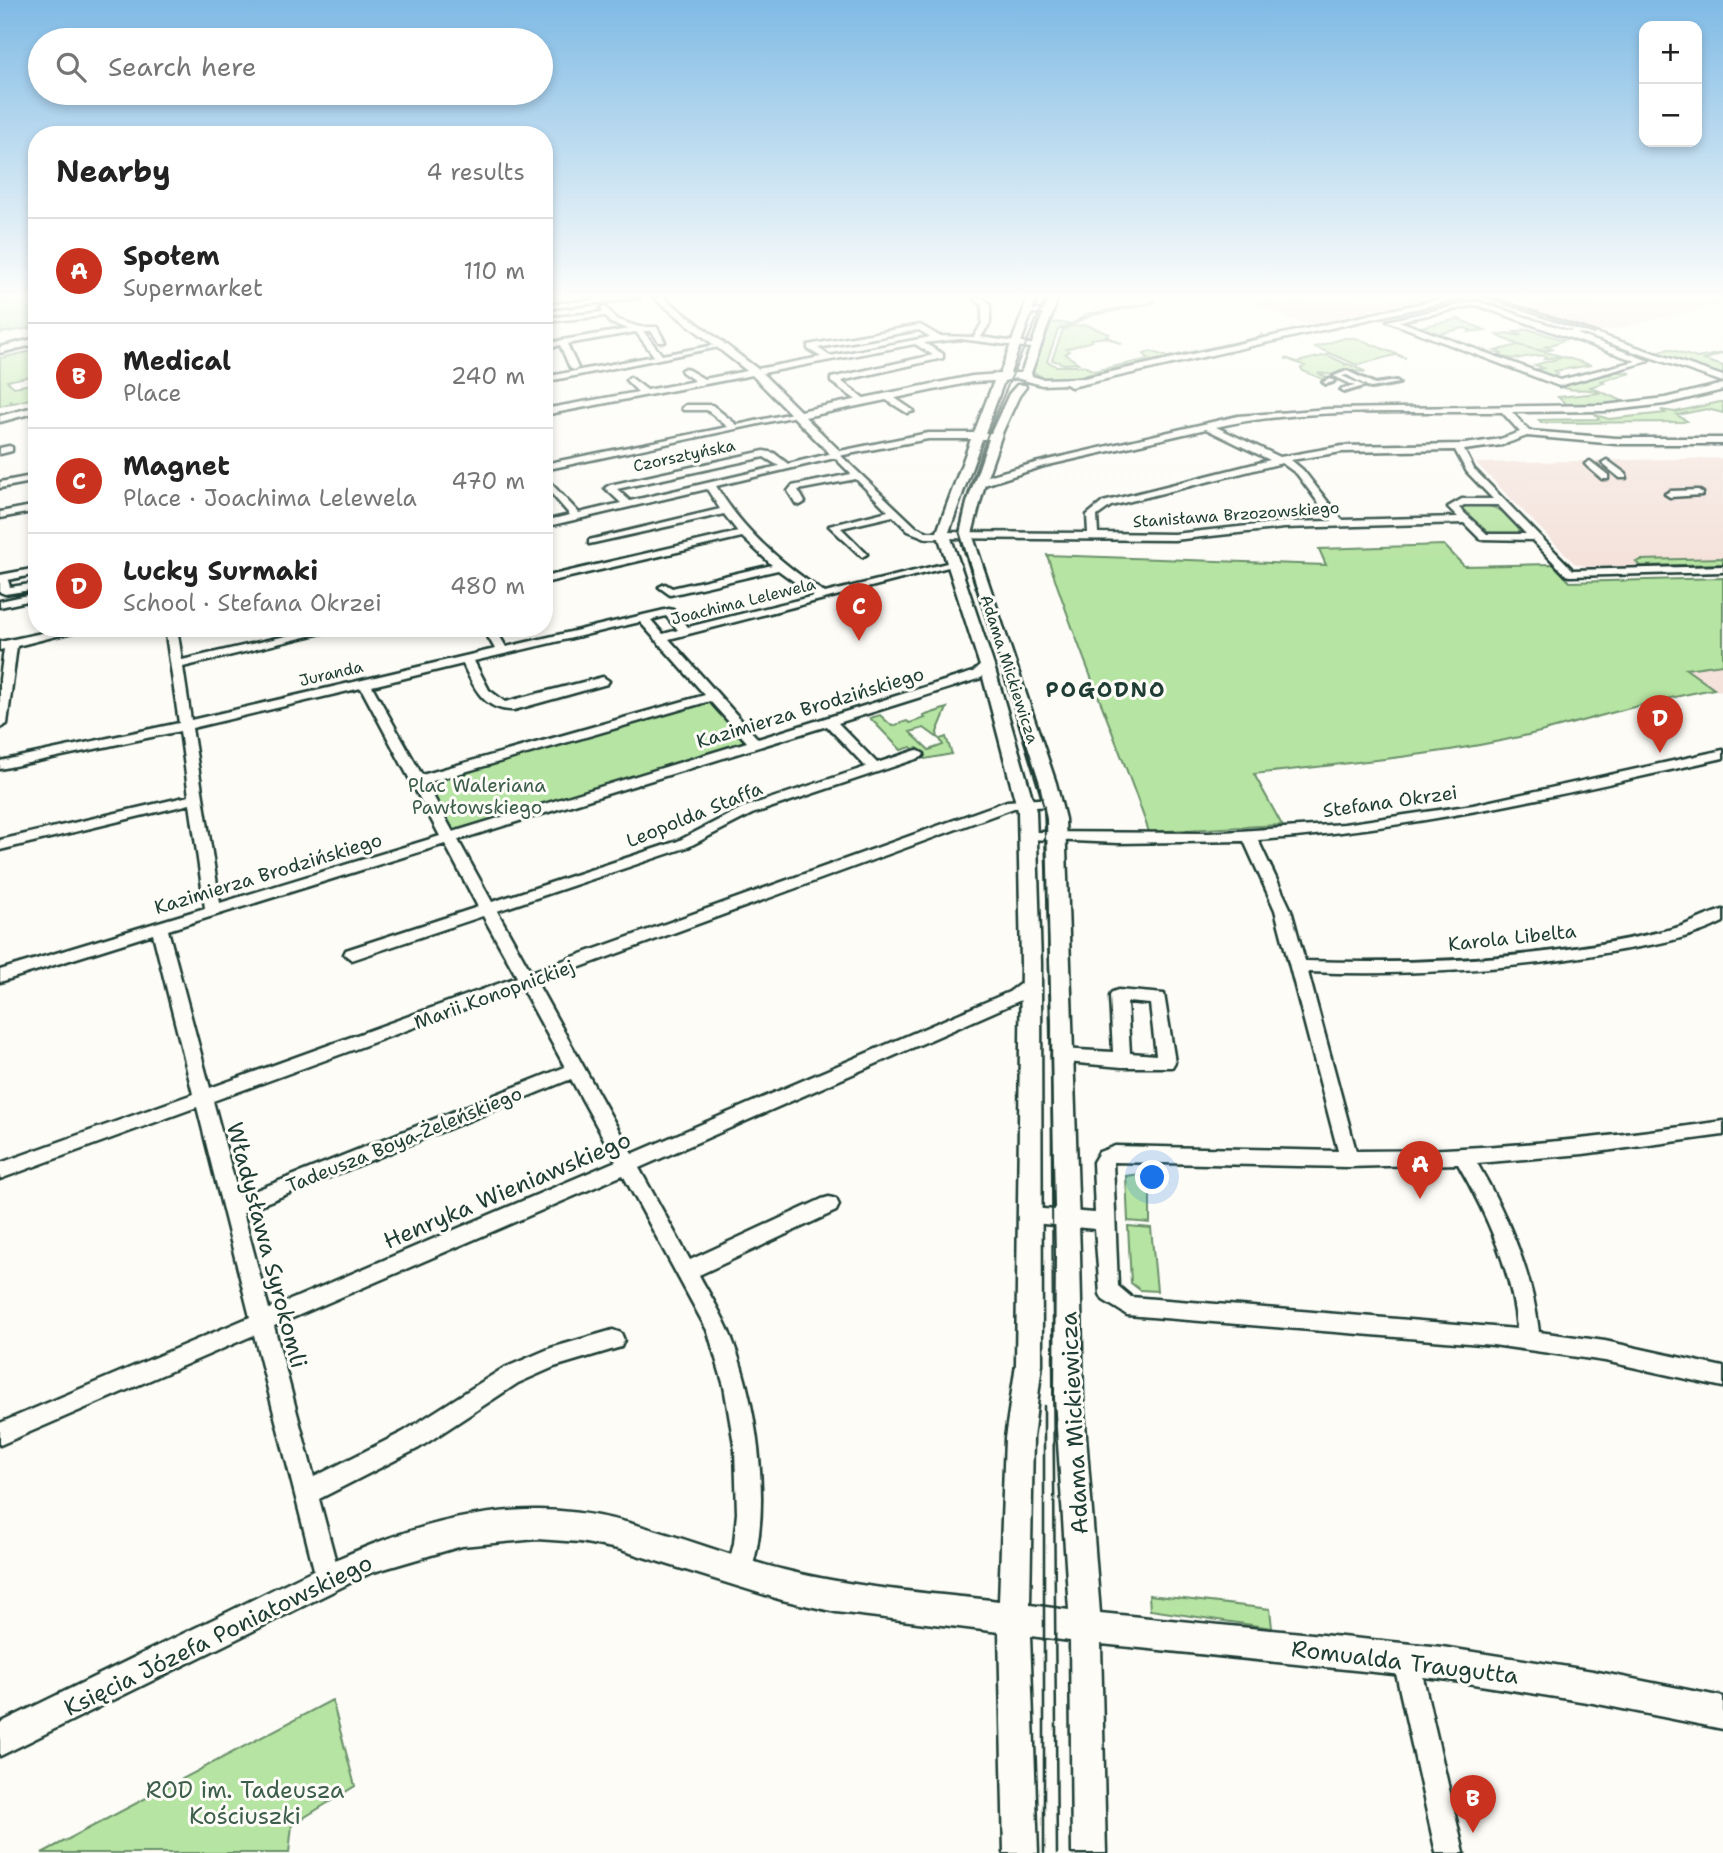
<!DOCTYPE html>
<meta charset="utf-8">
<style>
body{margin:0;font-family:"Shantell Sans",sans-serif;background:#f2f2f2;color:#222}
.controls{position:absolute;right:21px;top:21px;display:grid;overflow:hidden;border-radius:14px;box-shadow:0 4px 10px #0003}
.controls button{width:63px;height:63px;display:grid;place-items:center;padding:0;border:0;border-bottom:2px solid #e0e0e0;background:#fff;color:#222;font:35px sans-serif}
.you{position:absolute;left:1153px;top:1178px;width:24px;height:24px;margin:-18px;border:5px solid #fff;border-radius:50%;background:#1a73e8;box-shadow:0 0 0 10px #1a73e833}
.badge{display:grid;place-items:center;width:46px;height:46px;border-radius:50%;background:#c8321e;color:#fff;font-size:23px;font-weight:700}
.pin{position:absolute;translate:-50% -58px;filter:drop-shadow(0 2px 4px #0008)}
.pin::after{content:'';position:absolute;top:37px;width:24px;height:21px;background:inherit;clip-path:polygon(0 0,100% 0,50% 100%)}
.list{margin:0;padding:0;list-style:none}
h2{display:flex;justify-content:space-between;align-items:center;height:91px;margin:0;padding:0 28px;font-size:30px}
h2 small{font-size:23px;font-weight:400;color:#767676}
.list li{display:grid;grid-template-columns:46px 1fr auto;gap:21px;align-items:center;box-sizing:border-box;height:105px;padding:0 28px;border-top:2px solid #e0e0e0}
.list b{display:block;font-size:26px;white-space:nowrap}
.list p{margin:0;font-size:23px;white-space:nowrap;color:#767676}
.list em{font-size:23px;font-style:normal;color:#767676}
.icon{flex:none;width:38px;height:38px;fill:none;stroke:currentColor;stroke-width:2;stroke-linecap:round;stroke-linejoin:round}
.map{position:relative;flex:none;width:1723px;height:1853px;overflow:hidden}
.search{position:absolute;background:#fff;box-shadow:0 4px 10px #0003;left:28px;top:28px;width:525px;height:77px;display:flex;align-items:center;gap:18px;box-sizing:border-box;padding:0 24px;border-radius:38px;color:#767676;font-size:26px}
.panel{position:absolute;background:#fff;box-shadow:0 4px 10px #0003;left:28px;top:126px;width:525px;height:511px;border-radius:28px}
.map>svg:first-child{display:block}
.built{fill:#f4e2db}
.green{fill:#b6e4a2;stroke:#6a906b;stroke-width:2}
.lines{fill:none;stroke-linecap:round;stroke-linejoin:round}
.pedestrian-casing{stroke:#1f3d34;stroke-width:6}
.minor-casing{stroke:#1f3d34;stroke-width:5}
.tertiary-casing{stroke:#1f3d34;stroke-width:5}
.secondary-casing{stroke:#1f3d34;stroke-width:5}
.pedestrian{fill:#fdfcf7;fill-rule:evenodd}
.minor{fill:#fdfcf7;fill-rule:evenodd}
.tertiary{fill:#fdfcf7;fill-rule:evenodd}
.secondary{fill:#fdfcf7;fill-rule:evenodd}
.tram-far1{stroke:#1f3d34;stroke-width:2}
.tram{stroke:#1f3d34;stroke-width:2.5}
.labels{text-anchor:middle;stroke-width:6;stroke-linejoin:round;paint-order:stroke}
.far-street-label{font-size:16px;fill:#1f3d34;stroke:#fdfcf7}
.street-label{font-size:19px;fill:#1f3d34;stroke:#fdfcf7}
.park-label{font-size:19px;fill:#3d5e4a;stroke:#fdfcf7}
.far-district-label{font-size:21px;font-weight:bold;letter-spacing:2px;fill:#1f3d34;stroke:#fdfcf7}
.near-street-label{font-size:23px;fill:#1f3d34;stroke:#fdfcf7}
.near-park-label{font-size:23px;fill:#3d5e4a;stroke:#fdfcf7}
</style>
<div class="map">
<svg width="1723" height="1853" viewBox="0 0 1723 1853">
<rect width="100%" height="100%" fill="#fdfcf7"/>
<filter id="ink" filterUnits="userSpaceOnUse"><feTurbulence type="fractalNoise" baseFrequency=".0143" numOctaves="2"/><feDisplacementMap in="SourceGraphic" scale="14" xChannelSelector="R" yChannelSelector="G"/><feConvolveMatrix kernelMatrix="1 2 1 2 8 2 1 2 1" color-interpolation-filters="sRGB"/></filter>
<g filter="url(#ink)">
<path class="built" d="M1239 298H1436L1309 326Z
M1514 298H1723V304L1597 333 1519 308 1524 302Z
M1723 458V564L1587 567 1574 563 1476 463Z
M1723 664V690L1718 691 1686 669Z"/>
<path class="green" d="M0 298H37V327L0 333Z
M1155 299 1154 303 1093 315 1058 330 1047 361 1056 366H1084L1094 371 1149 359 1144 354 1150 351 1168 357 1260 337 1262 334 1266 339 1108 373 1105 372 1200 351 1061 380 1042 377 1032 371 1051 322 1072 324 1087 314 1152 303Z
M1458 319 1485 330 1469 332 1471 330 1464 328 1434 335 1416 328Z
M1087 325 1109 334 1106 336 1122 344 1106 337 1091 339 1092 341 1066 349 1069 351 1065 354 1078 363 1064 364 1052 360 1063 330 1071 326Z
M1528 329 1564 340 1545 347 1554 349C1537 354 1512 343 1497 335L1506 333 1519 336 1521 335 1514 332Z
M1345 338H1356L1406 358 1395 355 1357 365 1315 347Z
M1518 345 1561 356 1544 359 1546 356C1525 353 1520 364 1496 355L1503 354 1495 351Z
M1669 349 1697 358 1723 353 1704 360 1723 366V376L1652 353Z
M37 350V375L7 381 14 387 37 383V397L14 403 10 401 12 403 0 406V358Z
M1327 355 1346 364 1344 365 1348 364 1366 372 1352 371 1356 374 1342 370 1334 375 1318 373 1331 380 1327 381 1303 371 1301 368 1305 366 1285 358 1297 362Z
M1564 357 1591 365 1554 371 1558 374 1554 375 1556 378 1534 370 1543 368 1535 365Z
M1612 371 1631 373 1601 381 1604 383 1590 387 1627 403 1568 406 1558 397 1599 393C1585 386 1575 393 1561 387L1581 379 1612 374 1610 372Z
M1720 402H1723V413L1707 409 1677 415 1687 421 1682 422 1542 423 1539 420 1599 419 1596 415 1609 419 1665 413 1661 410 1675 412Z
M1475 504C1496 505 1505 512 1520 527L1519 533C1490 540 1483 531 1462 513L1463 507Z
M1444 545 1464 566 1553 564 1570 582 1723 578V664L1686 669 1714 689C1650 700 1590 720 1528 735 1438 756 1345 763 1254 774L1282 825 1149 832C1117 738 1077 649 1047 555L1326 565 1319 549Z
M1723 558V564L1640 566 1636 562 1641 560Z
M709 701 745 742 454 831 427 782Z
M947 708 937 732 938 738 924 728 910 732 929 750 943 745 940 739 946 737 952 754 925 759 911 747 901 750 870 718 880 715 892 726 907 721 910 723 925 718 923 716Z
M1150 1173V1223L1128 1221 1126 1176Z
M1128 1226 1151 1228 1157 1291 1140 1290 1131 1283Z
M1149 1595 1270 1609 1272 1628 1150 1610Z
M332 1700 355 1786 292 1825 289 1853H42Z"/>
<g class="lines">
<g class="pedestrian-casing">
<path id="pedestrian" d="M1347 371 1375 384 1396 381 1399 383 1371 388 1347 375 1342 376 1364 386 1344 392 1341 390 1342 389 1355 386 1334 376Z
M1331 379 1334 381 1333 382 1326 384 1323 382Z"/>
</g>
<g class="minor-casing">
<path id="minor" d="M611 298H640L544 309V305Z
M973 298H982L990 304V323L981 337 1036 345 1039 349 960 339 924 343 943 354V358L841 381 865 399V403L862 404 831 382V378L933 355 915 344 544 415V409L638 392 626 380 630 377 647 390 695 381 682 372 681 370 685 368 704 379 821 357 808 349V345L920 325 939 336 974 337 982 323V305ZM919 330 930 337 830 356 818 348Z
M1476 301 1569 331 1582 329V333L1577 334 1649 361 1559 386 1387 321ZM1476 305 1636 361 1560 380 1399 321Z
M605 306 616 319 639 327H657L665 342H659L651 331H643L662 355 720 344 724 346 544 382V377L654 356 636 332 567 344 578 368 574 370 570 368 560 345 544 350V345L562 340 629 329 610 323 606 316 544 322V318L604 312 601 308Z
M1028 309 1053 312 1049 314 1025 313Z
M1723 384V390L1665 404 1605 411 1512 412 1529 431 1616 438H1723V444H1616L1527 436 1502 445 1464 450 1474 469 1573 570 1723 566V572L1570 576 1566 575 1532 540 1480 539 1464 523 1284 528 1174 540 926 538 908 531 893 516 841 528 867 554 862 557 829 526 888 511 856 479 798 490 805 502 800 505 796 504 788 491 792 486 851 474 835 458 716 486C744 532 781 563 825 593L955 561 960 564 669 639 758 739 973 672 983 663H991L993 666 981 678 838 723 877 763 917 750 924 754 922 757 752 814 688 847 497 911 531 972 1007 801 1053 798 1060 802 1053 806 1014 808 537 983 632 1154 1009 992 1024 981H1036L1038 985 1021 1000 639 1168 690 1260 822 1199 829 1197 836 1199 839 1205 836 1211 699 1275C708 1292 719 1309 727 1327 756 1392 775 1512 748 1580L739 1583 730 1580 727 1571 734 1543 737 1513 735 1450 724 1386 708 1332 623 1175 274 1326 314 1477 403 1432 502 1369 551 1348 613 1330 621 1333 624 1340 621 1347 554 1367 518 1383 419 1448 319 1499 340 1577 337 1586 328 1589 319 1586 316 1577 254 1335 0 1445V1423L250 1317 197 1107 0 1179V1163L193 1094 153 934 0 982V970L205 908 190 804 0 850V840L189 796 180 731 0 769V761L179 723 165 628H177L182 660 320 628H342L183 667 191 720 495 649 483 628H495L506 647 669 609 673 610 688 627 814 596 778 570 670 595 659 587 665 584 672 588 772 565 742 537 544 583V577L738 532 724 514 589 544V540L720 509 707 489 544 527V521L570 515 544 485V476L579 513 621 503 605 488 610 485 764 451 774 453 788 464 837 452 916 527 928 532 1088 533 1087 515 1103 502 1270 460 1206 429 1044 466 978 487 973 484 984 477 1039 462 1238 416 1328 409 1605 405 1665 398ZM1502 412 1520 432 1500 439 1465 444 1342 446 1280 457 1216 427C1302 407 1413 413 1502 412ZM1455 450 1467 472 1493 499H1462L1448 507 1458 517 1342 520 1303 470 1291 460 1342 452ZM764 457 779 466 630 501 617 489ZM1282 463 1297 474 1332 521 1284 522 1174 534 1098 533 1097 516 1111 506ZM1464 505H1498L1526 534H1487L1459 508ZM666 616 678 630 663 634 651 620ZM640 622 705 695 422 775 372 686 463 664C474 688 484 711 514 710L607 684 609 681 603 677 505 702 489 690 474 661ZM361 688 440 836 220 903 192 728ZM710 701 747 742 453 832 426 783ZM827 726 866 767 742 808 678 841 492 902 458 840ZM445 844 478 907 346 950 344 954 352 960 483 916 517 977 210 1088 168 930ZM522 988 565 1067 239 1197 213 1101ZM571 1079 616 1161 269 1309 243 1212Z
M883 394H889L914 411 907 413 883 398Z
M686 405H712L737 425 797 412 801 415 544 470V464L728 427 707 410H683L682 408Z
M37 406V412L0 422V416Z
M9 446 12 447V451L0 454V448Z
M1607 460 1626 474V478H1620L1604 465 1602 463Z
M1590 461 1608 475V479H1602L1587 466 1585 464Z
M37 475V481L0 488V482Z
M1698 490 1703 493 1702 495 1670 497 1665 494 1670 491Z
M37 505V511L0 518V512Z
M37 568V574L8 580 10 587 37 583V589L5 594 0 592V575Z
M28 595 34 598 32 600 0 607V601Z
M65 628H88L17 646 7 724 0 728V679L4 649 0 650V642Z
M1723 750V758C1569 793 1416 829 1258 840L1291 910 1305 961C1426 965 1549 959 1668 930 1687 926 1704 915 1723 910V922C1690 939 1652 945 1616 951 1514 970 1411 976 1308 972L1356 1151C1479 1151 1601 1139 1723 1121V1135L1583 1154 1477 1163C1507 1215 1532 1271 1539 1332L1605 1341 1723 1367V1387L1605 1361 1493 1345 1127 1315 1103 1300 1100 1294 1095 1229 1023 1222 1020 1216 1023 1210 1030 1208 1095 1213 1093 1162 1099 1152 1115 1146 1338 1151 1275 910 1244 841 1118 843 1028 839 1023 838 1021 835 1023 832 1209 833 1344 824 1473 805ZM1113 1162 1348 1167 1458 1164C1487 1215 1512 1270 1517 1329L1131 1297 1118 1286Z
M1118 990 1164 994 1175 1062 1172 1067H1122L1055 1061 1052 1056 1055 1051 1061 1049 1113 1052 1110 996 1112 992ZM1127 1002 1150 1004 1156 1055 1130 1053Z
M1406 1647 1415 1651 1419 1660 1464 1853H1436L1393 1660 1397 1651Z"/>
</g>
<g class="tertiary-casing">
<path id="tertiary" d="M654 298H664L759 370 800 411 972 376 1000 374 1028 298H1037L1010 373H1021L1049 298H1058L1031 373 1032 376 1042 379 1084 378 1445 298H1463L1071 387 1066 384 1042 385 1016 378 1004 381 985 433H991L1009 394 1017 385H1025L1026 387 1019 396 1003 431 986 480 972 534 1056 783 1065 819 1080 1254 1083 1398 1100 1613 1442 1647 1593 1671 1723 1697V1729L1593 1703 1442 1679 1101 1644 1106 1853H1072L1070 1641 1030 1636 1038 1853H1004L999 1632 836 1612 782 1600 618 1549 580 1542 537 1539 462 1546 370 1573 0 1756V1723C75 1686 149 1650 224 1614 323 1565 424 1509 538 1510 624 1510 702 1550 784 1570 855 1588 928 1593 999 1601L1005 1438 1016 1364 1021 963 1018 811 980 666 937 532 971 439H928L833 457 751 374ZM994 381 974 433H928L840 451 805 417 972 382ZM982 439H989L967 503 960 534 1040 783 1047 819 1056 1254 1055 1398 1069 1610 1030 1605 1033 1438 1042 1364 1041 963 1036 811 994 666 949 532Z
M1477 298H1491L1723 376V382Z"/>
</g>
<g class="secondary-casing">
<path id="secondary" d="M37 338V344L0 353V347Z"/>
</g>
<use href="#pedestrian" class="pedestrian"/>
<use href="#minor" class="minor"/>
<use href="#tertiary" class="tertiary"/>
<use href="#secondary" class="secondary"/>
<path class="tram-far1" d="M1046 298C1014 373 975 450 959 531L1044 807 1051 1022 1053 1357
M1486 298 1594 334"/>
<path class="tram" d="M1053 1355 1057 1853
M1044 1406V1853"/>
</g>
</g>
<linearGradient id="sky" x2="0" y2="1"><stop stop-color="#7fbae5"/><stop offset="0.53" stop-color="#fefefb"/><stop offset="1" stop-color="#fefefb" stop-opacity="0"/></linearGradient>
<rect width="1723" height="558" fill="url(#sky)"/>
<g class="labels">
<g class="far-street-label">
<text transform="translate(684 455) rotate(-12)" y="6">Czorsztyńska</text>
<text transform="translate(1236 514) rotate(-4)" y="6">Stanisława Brzozowskiego</text>
<text transform="translate(743 601) rotate(-14)" y="6">Joachima Lelewela</text>
<text transform="translate(1010 669) rotate(72)" y="6">Adama Mickiewicza</text>
<text transform="translate(331 673) rotate(-13)" y="6">Juranda</text>
</g>
<g class="street-label">
<text transform="translate(810 707) rotate(-17)" y="7">Kazimierza Brodzińskiego</text>
<text transform="translate(1390 801) rotate(-8)" y="7">Stefana Okrzei</text>
<text transform="translate(694 814) rotate(-22)" y="7">Leopolda Staffa</text>
<text transform="translate(268 873) rotate(-17)" y="7">Kazimierza Brodzińskiego</text>
<text transform="translate(1512 937) rotate(-6)" y="7">Karola Libelta</text>
<text transform="translate(494 994) rotate(-20)" y="7">Marii Konopnickiej</text>
<text transform="translate(404 1139) rotate(-22)" y="7">Tadeusza Boya-Żeleńskiego</text>
</g>
<g class="park-label">
<text x="477" y="792">Plac Waleriana<tspan x="477" dy="22">Pawłowskiego</tspan></text>
</g>
<g class="far-district-label">
<text x="1106" y="697">POGODNO</text>
</g>
<g class="near-street-label">
<text transform="translate(507 1190) rotate(-23)" y="8">Henryka Wieniawskiego</text>
<text transform="translate(267 1245) rotate(75)" y="8">Władysława Syrokomli</text>
<text transform="translate(1074 1423) rotate(-93)" y="8">Adama Mickiewicza</text>
<text transform="translate(218 1635) rotate(-26)" y="8">Księcia Józefa Poniatowskiego</text>
<text transform="translate(1405 1662) rotate(7)" y="8">Romualda Traugutta</text>
</g>
<g class="near-park-label">
<text x="245" y="1798">ROD im. Tadeusza<tspan x="245" dy="26">Kościuszki</tspan></text>
</g>
</g>
</svg>
<div class="controls">
<button>+</button>
<button>−</button>
</div>
<div class="you"></div>
<div class="pin badge" style="left:1420px;top:1199px">A</div>
<div class="pin badge" style="left:1473px;top:1833px">B</div>
<div class="pin badge" style="left:859px;top:641px">C</div>
<div class="pin badge" style="left:1660px;top:753px">D</div>
<div class="search"><svg class="icon" aria-label="search" viewBox="0 0 24 24"><circle cx="10" cy="10" r="6"/><path d="M15 15l6 6"/></svg>Search here</div>
<section class="panel">
<h2>Nearby<small>4 results</small></h2>
<ul class="list">
<li><span class="badge">A</span><div><b>Społem</b><p>Supermarket</p></div><em>110 m</em></li>
<li><span class="badge">B</span><div><b>Medical</b><p>Place</p></div><em>240 m</em></li>
<li><span class="badge">C</span><div><b>Magnet</b><p>Place · Joachima Lelewela</p></div><em>470 m</em></li>
<li><span class="badge">D</span><div><b>Lucky Surmaki</b><p>School · Stefana Okrzei</p></div><em>480 m</em></li>
</ul>
</section>
</div>
